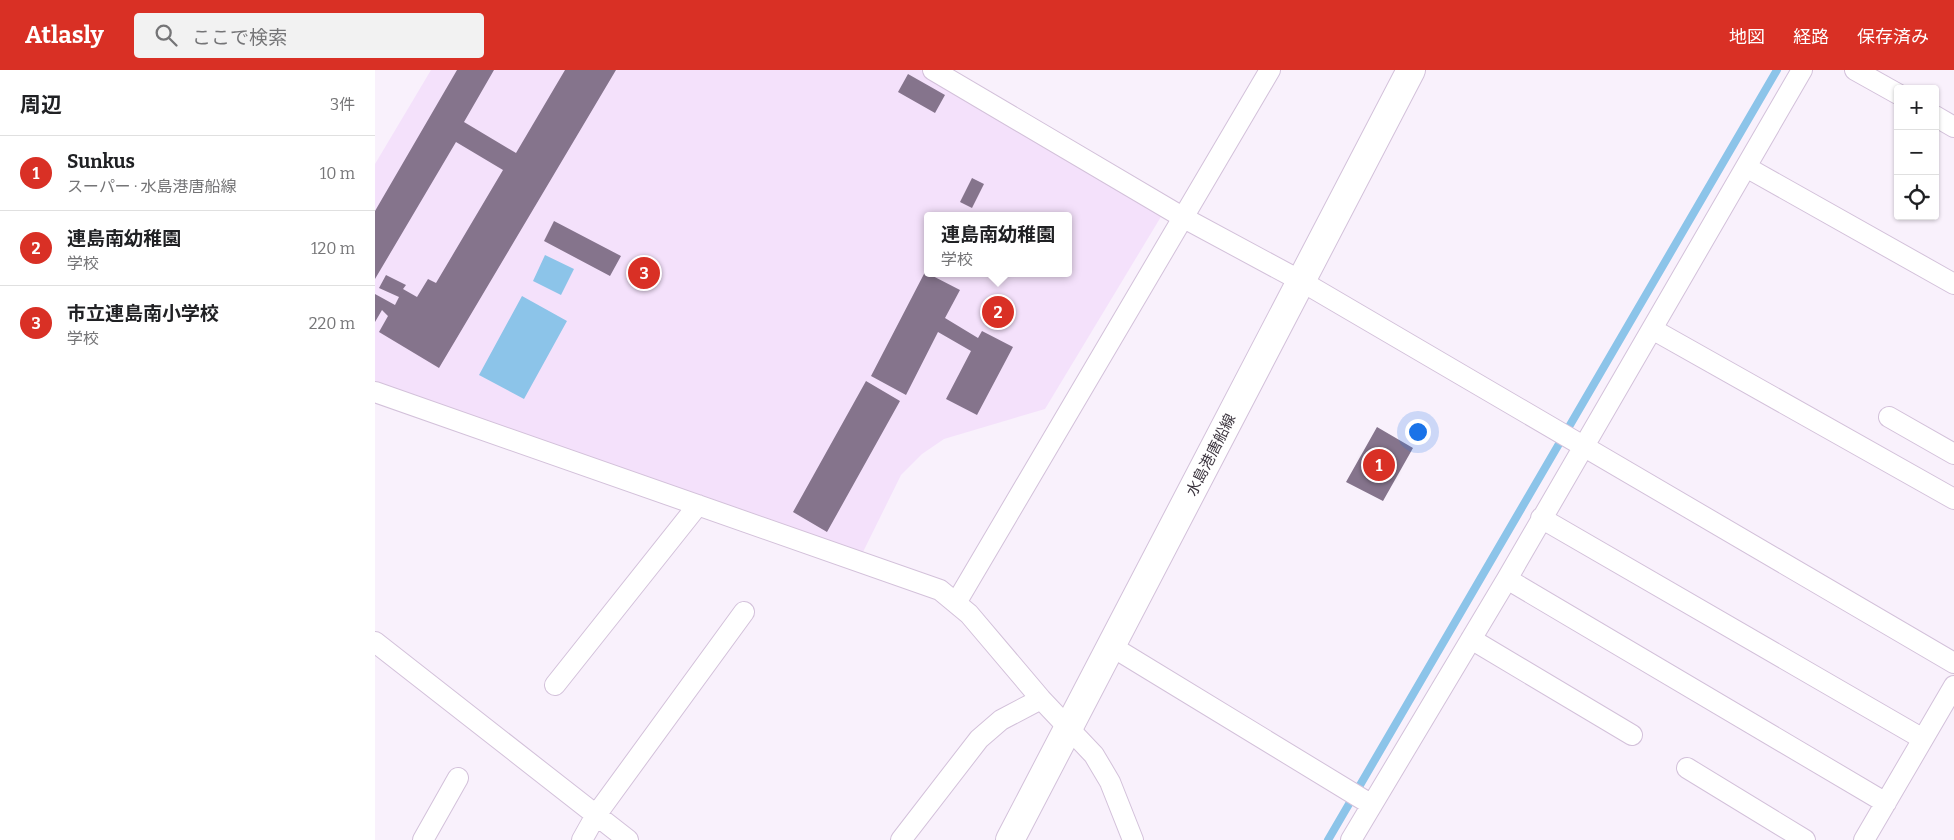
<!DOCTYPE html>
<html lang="ja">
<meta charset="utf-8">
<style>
body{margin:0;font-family:Bitter,"Noto Sans JP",serif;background:#f2f2f2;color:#202124}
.controls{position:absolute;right:15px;top:15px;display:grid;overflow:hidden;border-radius:5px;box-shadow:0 1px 4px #0004}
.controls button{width:45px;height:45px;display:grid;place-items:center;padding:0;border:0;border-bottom:1px solid #e0e0e0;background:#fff;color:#202124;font:25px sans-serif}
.you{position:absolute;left:1042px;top:361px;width:18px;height:18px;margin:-12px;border:4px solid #fff;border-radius:50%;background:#1a73e8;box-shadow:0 0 0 8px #1a73e833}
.badge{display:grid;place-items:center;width:32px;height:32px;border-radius:50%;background:#d93025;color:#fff;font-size:16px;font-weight:700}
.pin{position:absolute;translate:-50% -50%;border:2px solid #fff;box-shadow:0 1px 5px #0006}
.popup{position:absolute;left:549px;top:142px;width:148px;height:65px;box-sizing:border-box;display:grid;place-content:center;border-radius:5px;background:#fff;filter:drop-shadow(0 1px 4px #0005);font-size:16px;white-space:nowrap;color:#757577}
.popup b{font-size:19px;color:#202124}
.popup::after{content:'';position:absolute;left:50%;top:100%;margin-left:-10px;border:10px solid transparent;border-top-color:#fff}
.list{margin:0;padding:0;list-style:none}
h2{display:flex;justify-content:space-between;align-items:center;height:65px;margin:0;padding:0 20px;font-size:21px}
h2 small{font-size:16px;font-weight:400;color:#757577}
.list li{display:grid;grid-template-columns:32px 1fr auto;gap:15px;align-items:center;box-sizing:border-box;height:75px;padding:0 20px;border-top:1px solid #e0e0e0}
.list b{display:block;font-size:19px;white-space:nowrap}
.list p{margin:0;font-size:16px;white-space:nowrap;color:#757577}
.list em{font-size:16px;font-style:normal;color:#757577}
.icon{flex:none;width:28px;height:28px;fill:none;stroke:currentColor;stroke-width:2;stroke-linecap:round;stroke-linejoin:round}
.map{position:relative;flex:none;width:1579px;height:770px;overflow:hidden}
header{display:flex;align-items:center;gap:30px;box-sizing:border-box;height:70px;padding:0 25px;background:#d93025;color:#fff}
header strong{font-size:24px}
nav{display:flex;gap:28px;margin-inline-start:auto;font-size:18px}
.search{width:350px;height:45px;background:#f2f2f2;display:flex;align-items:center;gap:12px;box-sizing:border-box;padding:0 18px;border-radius:5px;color:#757577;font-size:19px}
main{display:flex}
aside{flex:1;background:#fff}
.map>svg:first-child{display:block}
.built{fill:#f4e1fb;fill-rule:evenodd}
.water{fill:#8cc4e9}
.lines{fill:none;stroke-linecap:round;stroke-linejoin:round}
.stream{stroke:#8cc4e9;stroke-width:8}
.building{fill:#85748c}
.street-casing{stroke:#d3c1da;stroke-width:22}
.secondary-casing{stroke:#d3c1da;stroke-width:30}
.street{stroke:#fff;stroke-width:20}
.secondary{stroke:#fff;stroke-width:28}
.labels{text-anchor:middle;stroke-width:5;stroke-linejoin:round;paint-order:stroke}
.street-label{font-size:15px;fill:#3c353f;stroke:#fff}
</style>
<header>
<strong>Atlasly</strong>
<div class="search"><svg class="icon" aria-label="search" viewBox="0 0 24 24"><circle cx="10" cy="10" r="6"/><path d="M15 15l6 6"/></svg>ここで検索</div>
<nav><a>地図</a><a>経路</a><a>保存済み</a></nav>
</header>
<main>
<aside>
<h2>周辺<small>3件</small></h2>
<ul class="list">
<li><span class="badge">1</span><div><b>Sunkus</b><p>スーパー · 水島港唐船線</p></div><em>10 m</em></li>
<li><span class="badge">2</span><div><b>連島南幼稚園</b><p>学校</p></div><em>120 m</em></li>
<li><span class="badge">3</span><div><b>市立連島南小学校</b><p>学校</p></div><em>220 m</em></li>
</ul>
</aside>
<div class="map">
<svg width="1579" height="770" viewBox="0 0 1579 770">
<rect width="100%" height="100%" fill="#f9f1fc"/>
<path class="built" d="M56 0H546L787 145 670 339 569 369 547 384 526 405 487 484 403 452 0 312V94ZM553 146H693V203H553Z"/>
<path class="water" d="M170 185 199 199 186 225 158 211Z
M147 226 192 251 149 329 104 305Z"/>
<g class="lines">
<path class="stream" d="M953 770 1402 0"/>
</g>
<path class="building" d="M82 0H119L89 52 141 83 190 0H241L64 298 4 262 13 246 7 240 0 252V224L20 235 24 227 4 218 11 205 31 215 28 219 42 227 53 209 61 213 128 100 81 72 0 209V141Z
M533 4 570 25 560 43 523 22Z
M597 108 609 114 597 138 585 132Z
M179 151 246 186 235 206 169 171Z
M550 202 585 220 570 248 603 268 607 261 638 277 602 345 571 329 596 281 563 262 531 325 496 306Z
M491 311 525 331 452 462 418 442Z
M1002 357 1038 378 1008 431 971 412Z"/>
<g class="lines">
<g class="street-casing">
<path id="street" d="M558 0 809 148 926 211 1579 593
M1480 0 1523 24
M1560 46 1579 57
M1371 97 1579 214
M1277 259 1579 429
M0 322 565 520 594 544 666 629 719 685 735 712 758 770
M1514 347 1579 384
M1166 448 1548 669
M1132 509 1511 733
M581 533 895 0
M1096 569 1257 665
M0 572 253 770
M736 576 997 735
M180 615 323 435
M1312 698 1430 770
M48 770 83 708
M207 770 221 745 369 542
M526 770 604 669 626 650 666 629
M976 770 1132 509 1427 0
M1489 770 1579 616"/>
</g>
<g class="secondary-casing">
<path id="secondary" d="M635 770 1036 0"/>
</g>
<use href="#street" class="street"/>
<use href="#secondary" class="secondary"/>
</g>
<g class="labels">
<g class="street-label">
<text transform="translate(836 385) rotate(-63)" y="5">水島港唐船線</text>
</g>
</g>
</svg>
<div class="controls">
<button>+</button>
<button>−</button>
<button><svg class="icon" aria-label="locate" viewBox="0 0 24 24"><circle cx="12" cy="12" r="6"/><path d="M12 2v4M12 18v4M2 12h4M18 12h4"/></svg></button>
</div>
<div class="you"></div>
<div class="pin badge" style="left:1004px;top:395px">1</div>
<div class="pin badge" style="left:623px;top:242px">2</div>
<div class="popup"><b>連島南幼稚園</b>学校</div>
<div class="pin badge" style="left:269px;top:203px">3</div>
</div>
</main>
